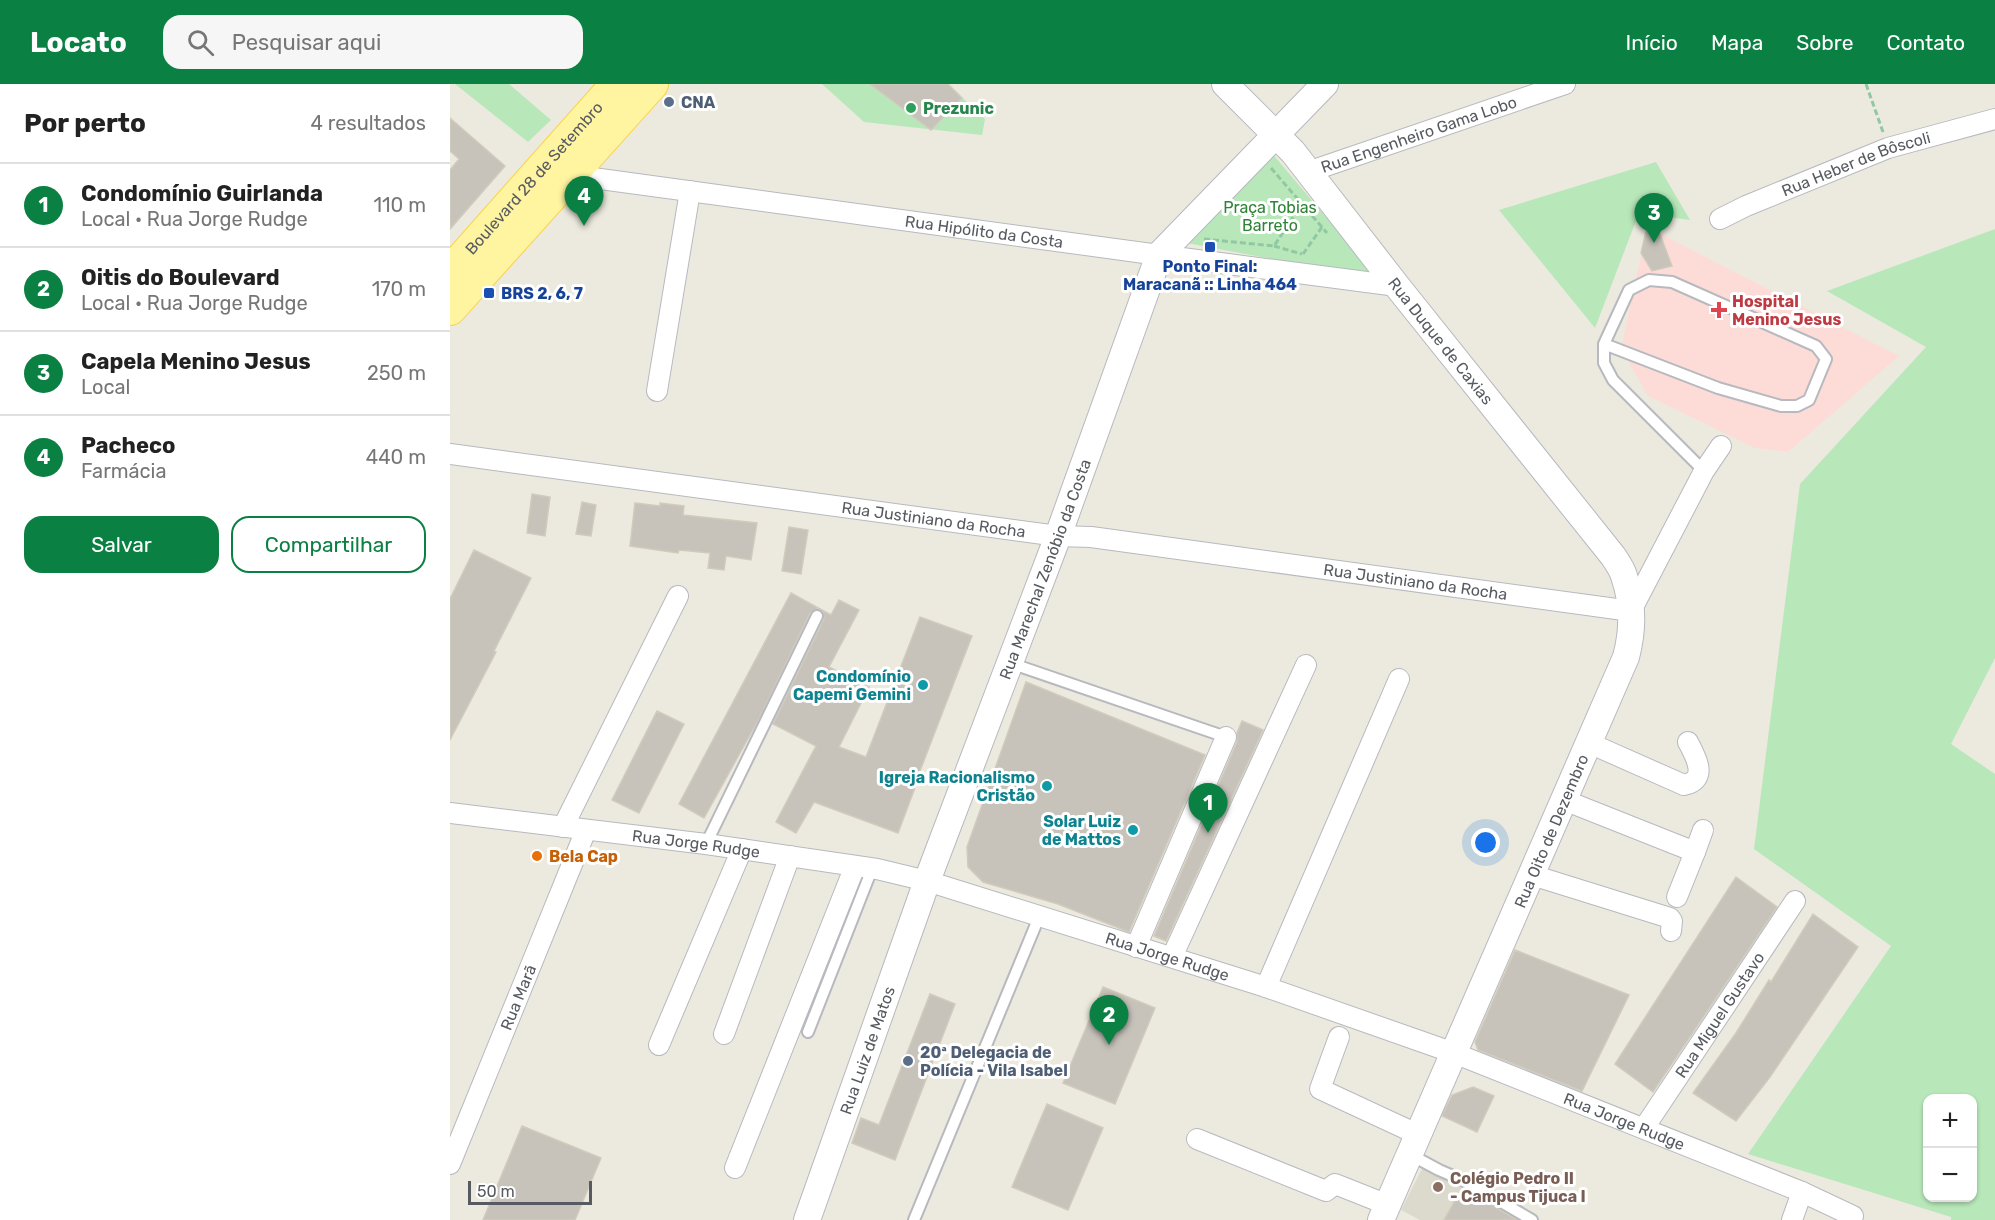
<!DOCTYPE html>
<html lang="pt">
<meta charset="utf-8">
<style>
body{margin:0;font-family:Rubik,sans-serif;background:#f6f6f6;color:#222}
.controls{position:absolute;right:18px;bottom:18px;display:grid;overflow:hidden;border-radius:12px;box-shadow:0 2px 4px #0004}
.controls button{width:54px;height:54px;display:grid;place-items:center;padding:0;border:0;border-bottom:2px solid #e0e0e0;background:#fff;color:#222;font:30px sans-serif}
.scale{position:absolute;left:18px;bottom:15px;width:124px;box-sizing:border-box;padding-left:6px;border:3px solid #575b61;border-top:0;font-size:16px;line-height:21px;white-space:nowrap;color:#575b61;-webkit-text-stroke:4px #fff;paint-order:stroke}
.you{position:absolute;left:1036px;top:759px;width:21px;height:21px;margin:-15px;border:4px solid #fff;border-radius:50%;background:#1a73e8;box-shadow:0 0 0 9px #1a73e833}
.badge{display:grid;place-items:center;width:39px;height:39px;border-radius:50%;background:#0b8043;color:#fff;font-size:20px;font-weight:700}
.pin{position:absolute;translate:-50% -50px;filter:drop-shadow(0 2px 3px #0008)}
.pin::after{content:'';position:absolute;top:32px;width:21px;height:18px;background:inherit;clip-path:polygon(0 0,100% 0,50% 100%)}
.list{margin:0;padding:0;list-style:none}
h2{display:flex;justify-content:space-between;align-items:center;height:78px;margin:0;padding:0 24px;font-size:26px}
h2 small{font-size:20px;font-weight:400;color:#767676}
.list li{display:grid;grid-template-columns:39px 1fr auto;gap:18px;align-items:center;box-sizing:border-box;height:84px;padding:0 24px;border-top:2px solid #e0e0e0}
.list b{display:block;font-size:22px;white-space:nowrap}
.list p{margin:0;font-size:20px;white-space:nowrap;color:#767676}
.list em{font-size:20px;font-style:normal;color:#767676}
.actions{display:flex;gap:12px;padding:18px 24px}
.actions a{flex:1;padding:14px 0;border:2px solid #0b8043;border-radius:18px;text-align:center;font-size:21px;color:#0b8043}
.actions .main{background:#0b8043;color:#fff}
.icon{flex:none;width:33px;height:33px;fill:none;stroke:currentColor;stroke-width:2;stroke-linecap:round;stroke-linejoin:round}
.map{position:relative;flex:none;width:1545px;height:1136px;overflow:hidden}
header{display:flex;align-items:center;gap:36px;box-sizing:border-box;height:84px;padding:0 30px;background:#0b8043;color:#fff}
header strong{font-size:28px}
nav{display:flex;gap:33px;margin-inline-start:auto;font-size:21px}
.search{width:420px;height:54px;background:#f6f6f6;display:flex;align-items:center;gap:15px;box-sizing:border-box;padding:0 21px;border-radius:18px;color:#767676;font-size:22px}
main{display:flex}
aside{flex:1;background:#fff}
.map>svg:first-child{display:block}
.education{fill:#dcd9cd}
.medical{fill:#fddcd7}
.green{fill:#b8e7ba;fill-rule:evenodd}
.building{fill:#c7c3bb;stroke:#d1cbbc;stroke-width:1.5}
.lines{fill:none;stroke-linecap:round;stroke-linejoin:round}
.service-casing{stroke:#b7b9bf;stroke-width:14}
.minor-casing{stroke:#b7b9bf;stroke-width:22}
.tertiary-casing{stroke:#b7b9bf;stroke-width:28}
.primary-casing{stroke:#fcd148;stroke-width:34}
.path{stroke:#91c7a2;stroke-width:3;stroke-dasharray:6 3;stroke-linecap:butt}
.service{stroke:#fff;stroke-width:10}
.minor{stroke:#fff;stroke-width:20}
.tertiary{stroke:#fff;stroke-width:26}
.primary{stroke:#fff4a0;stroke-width:32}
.service-dot{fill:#5c6f8a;stroke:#fff;stroke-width:2}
.leisure-dot{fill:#2e9e5b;stroke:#fff;stroke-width:2}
.transit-dot{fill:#1a4fb4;stroke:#fff;stroke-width:2}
.health-dot{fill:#e0444e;stroke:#fff;stroke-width:2}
.culture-dot{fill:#0f9aa8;stroke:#fff;stroke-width:2}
.food-dot{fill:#e8710a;stroke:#fff;stroke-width:2}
.education-dot{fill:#8d6e63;stroke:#fff;stroke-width:2}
.labels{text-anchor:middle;stroke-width:6;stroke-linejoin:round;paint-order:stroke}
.service-label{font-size:16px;font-weight:bold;fill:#4e5e75;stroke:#fff;text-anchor:start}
.leisure-label{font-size:16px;font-weight:bold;fill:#27864d;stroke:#fff;text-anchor:start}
.street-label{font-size:16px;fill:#575b61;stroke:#fff}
.park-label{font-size:16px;fill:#2e8335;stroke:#fff}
.transit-label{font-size:16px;font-weight:bold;fill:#164399;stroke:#fff}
.health-label{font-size:16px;font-weight:bold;fill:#be3a42;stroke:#fff;text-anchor:start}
.culture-label{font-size:16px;font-weight:bold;fill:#0d838f;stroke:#fff;text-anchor:end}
.food-label{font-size:16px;font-weight:bold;fill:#c56008;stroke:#fff;text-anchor:start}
.education-label{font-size:16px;font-weight:bold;fill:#785e54;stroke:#fff;text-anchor:start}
</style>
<header>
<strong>Locato</strong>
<div class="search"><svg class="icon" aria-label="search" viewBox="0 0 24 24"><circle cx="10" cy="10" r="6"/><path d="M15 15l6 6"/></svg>Pesquisar aqui</div>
<nav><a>Início</a><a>Mapa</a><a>Sobre</a><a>Contato</a></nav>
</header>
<main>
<aside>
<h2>Por perto<small>4 resultados</small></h2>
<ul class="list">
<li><span class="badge">1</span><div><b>Condomínio Guirlanda</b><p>Local · Rua Jorge Rudge</p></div><em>110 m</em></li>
<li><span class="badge">2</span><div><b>Oitis do Boulevard</b><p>Local · Rua Jorge Rudge</p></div><em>170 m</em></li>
<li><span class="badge">3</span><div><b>Capela Menino Jesus</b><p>Local</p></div><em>250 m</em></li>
<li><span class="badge">4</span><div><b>Pacheco</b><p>Farmácia</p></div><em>440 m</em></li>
</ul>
<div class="actions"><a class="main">Salvar</a><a>Compartilhar</a></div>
</aside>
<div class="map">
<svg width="1545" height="1136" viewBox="0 0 1545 1136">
<rect width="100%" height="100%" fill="#eceade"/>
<path class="education" d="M974 1081 1069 1136H970L951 1126Z"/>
<path class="medical" d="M1197 143 1449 272 1338 368 1305 364 1198 312 1171 265Z"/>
<path class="green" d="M5 0H59L101 36 78 58Z
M372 0H498L535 35 532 51 414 38Z
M821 68 928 195 737 159Z
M1206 78 1240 136 1189 129 1145 244 1049 126Z
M1545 145V574L1501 660 1545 690V1136H1501V1133L1298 1070 1441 862 1304 765 1350 400 1476 263 1377 207ZM1478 1014H1522V1114H1478Z"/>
<path class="building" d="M420 0H498L512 14 481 46Z
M0 34 55 82 0 145V86L9 75 0 67Z
M1197 143 1210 150 1222 182 1202 187 1191 169Z
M82 410 100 413 95 452 77 449Z
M132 418 146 421 141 452 126 450Z
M185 419 210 422V419L234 422 233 431 307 439 301 476 276 472 274 486 258 484 260 469 229 466 228 469 180 462Z
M339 443 358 446 351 490 332 487Z
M24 466 81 494 44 567 46 568 0 656V515Z
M341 509 381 531 389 516 409 526 379 583 419 603 389 663 416 673 470 533 522 552 468 692 469 693 448 749 364 718 346 749 326 738 366 662 323 640 374 535 373 528 367 525 360 529 310 633 254 734 229 720Z
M576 598 755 671 679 848 608 820 533 798 518 783 517 763Z
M207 627 234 640 189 729 162 716Z
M792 637 813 646 716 857 704 852 787 658V649Z
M1286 793 1327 823 1203 1008 1165 980Z
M1363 830 1408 863 1320 993 1286 1037 1243 1009 1286 949 1319 896 1321 898Z
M1065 866 1179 911 1132 1007 1028 966 1025 958Z
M653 903 705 924 665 1020 613 999Z
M480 910 505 920 445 1076 402 1059 411 1034 429 1041Z
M1023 1003 1044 1012 1027 1048 992 1032 1002 1011Z
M597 1020 653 1044 618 1126 562 1103Z
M72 1042 151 1074 125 1136H33Z
M1012 1104 1016 1106 1067 1136H994Z"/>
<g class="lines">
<g class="service-casing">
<path id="service" d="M1154 260 1268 304 1331 322H1347L1359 316 1376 275 1366 262 1222 198 1199 196 1179 206 1154 260V279L1163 296 1254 387
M560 579 776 653
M256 760 367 532
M358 948 422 785
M961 1071 989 1086 1019 1099 1082 1136
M464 1136 589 833"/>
</g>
<g class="minor-casing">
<g id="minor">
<path id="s1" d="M858 88 1115 0"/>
<path id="s2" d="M121 91 709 171 947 202"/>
<path id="s3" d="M1270 135 1296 122 1438 64 1545 35"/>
<path d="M207 307 240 107"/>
<path id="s4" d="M0 370 608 452 641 453 1181 527 1254 387 1271 362"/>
<path d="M1139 659 1234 701C1259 696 1246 673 1238 658"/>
<path d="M1114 716 1245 768 1227 813"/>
<path id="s5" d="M0 729 256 760 427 785 477 797 816 903 1004 969 1352 1108 1403 1132"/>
<path d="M113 743 228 512"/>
<path d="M1245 768 1253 746"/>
<path d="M1082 791 1220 834 1222 837 1221 847"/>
<path d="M686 863 776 653"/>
<path d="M722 873 856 581"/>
<path d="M816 903 949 595"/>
<path d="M274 950 340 772"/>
<path d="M889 953 870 1005 969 1051"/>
<path d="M209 961 292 765"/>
<path id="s6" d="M1194 1044 1345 817"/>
<path d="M747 1055 876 1107 885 1100 938 1121"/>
<path id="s7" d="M0 1080 136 746"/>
<path d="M285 1084 405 782"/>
<path d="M1342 1136 1352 1108"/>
</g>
</g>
<g class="tertiary-casing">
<g id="tertiary">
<path id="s8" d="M775 0 843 68 947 202 1163 472C1167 478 1172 485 1174 492 1183 518 1183 547 1176 573L931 1136"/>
<path id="s9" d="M357 1136 477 797 608 452 709 171 875 0"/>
</g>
</g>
<g class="primary-casing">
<g id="primary">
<path id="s10" d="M0 188 167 0"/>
<path d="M0 225 202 0"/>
</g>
</g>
<path class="path" d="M1416 0 1433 48
M821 84 877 149
M754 155 824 162 852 120
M824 162 852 170
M853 170 872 143"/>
<use href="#service" class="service"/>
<use href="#minor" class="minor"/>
<use href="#tertiary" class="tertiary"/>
<use href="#primary" class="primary"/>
</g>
<g class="service-dot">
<circle cx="219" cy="18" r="6"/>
<circle cx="458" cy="977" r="6"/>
</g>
<circle class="leisure-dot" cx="461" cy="24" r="6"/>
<g class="transit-dot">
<rect x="754" y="157" width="12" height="12" rx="3"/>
<rect x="33" y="203" width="12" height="12" rx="3"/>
</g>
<path class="health-dot" d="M1266 217h6v6h6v6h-6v6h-6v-6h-6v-6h6z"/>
<g class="culture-dot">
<circle cx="473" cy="601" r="6"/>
<circle cx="597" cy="702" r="6"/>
<circle cx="683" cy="746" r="6"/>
</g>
<circle class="food-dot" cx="87" cy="772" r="6"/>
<circle class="education-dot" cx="988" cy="1103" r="6"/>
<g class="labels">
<g class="service-label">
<text x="231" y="24">CNA</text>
<text x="470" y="974">20ª Delegacia de<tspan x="470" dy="18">Polícia - Vila Isabel</tspan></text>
</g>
<g class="leisure-label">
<text x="473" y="30">Prezunic</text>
</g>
<g class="street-label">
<text dy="6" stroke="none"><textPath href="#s1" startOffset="117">Rua Engenheiro Gama Lobo</textPath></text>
<text dy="6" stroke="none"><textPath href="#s3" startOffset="147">Rua Heber de Bôscoli</textPath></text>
<text dy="6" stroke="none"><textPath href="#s10" startOffset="126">Boulevard 28 de Setembro</textPath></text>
<text dy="6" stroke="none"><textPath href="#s2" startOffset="417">Rua Hipólito da Costa</textPath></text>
<text dy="6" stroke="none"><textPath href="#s8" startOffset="336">Rua Duque de Caxias</textPath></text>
<text dy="6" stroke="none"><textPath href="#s4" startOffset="488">Rua Justiniano da Rocha</textPath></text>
<text dy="6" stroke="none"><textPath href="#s9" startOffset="693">Rua Marechal Zenóbio da Costa</textPath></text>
<text dy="6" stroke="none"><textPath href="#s4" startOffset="974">Rua Justiniano da Rocha</textPath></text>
<text transform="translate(1101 747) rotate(-67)" y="6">Rua Oito de Dezembro</text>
<text dy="6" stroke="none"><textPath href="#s5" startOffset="248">Rua Jorge Rudge</textPath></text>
<text dy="6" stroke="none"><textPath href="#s5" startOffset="734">Rua Jorge Rudge</textPath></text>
<text dy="6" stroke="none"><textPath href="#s7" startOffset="180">Rua Marã</textPath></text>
<text dy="6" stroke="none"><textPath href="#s6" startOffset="136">Rua Miguel Gustavo</textPath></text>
<text dy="6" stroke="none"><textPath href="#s9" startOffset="180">Rua Luiz de Matos</textPath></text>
<text dy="6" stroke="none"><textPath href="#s5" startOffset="1220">Rua Jorge Rudge</textPath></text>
</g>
<g class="park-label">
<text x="820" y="129">Praça Tobias<tspan x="820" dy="18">Barreto</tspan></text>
</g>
<g class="transit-label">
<text x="760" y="188">Ponto Final:<tspan x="760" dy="18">Maracanã :: Linha 464</tspan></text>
<text x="51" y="215" text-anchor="start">BRS 2, 6, 7</text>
</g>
<g class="health-label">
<text x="1282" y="223">Hospital<tspan x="1282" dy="18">Menino Jesus</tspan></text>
</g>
<g class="culture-label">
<text x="461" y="598">Condomínio<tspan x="461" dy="18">Capemi Gemini</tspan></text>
<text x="585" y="699">Igreja Racionalismo<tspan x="585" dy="18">Cristão</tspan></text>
<text x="671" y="743">Solar Luiz<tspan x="671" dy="18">de Mattos</tspan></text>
</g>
<g class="food-label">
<text x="99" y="778">Bela Cap</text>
</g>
<g class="education-label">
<text x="1000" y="1100">Colégio Pedro II<tspan x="1000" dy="18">- Campus Tijuca I</tspan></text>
</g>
</g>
</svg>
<div class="controls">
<button>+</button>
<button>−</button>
</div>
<div class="scale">50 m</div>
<div class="you"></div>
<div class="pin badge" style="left:758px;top:749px">1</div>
<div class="pin badge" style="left:659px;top:961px">2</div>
<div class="pin badge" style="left:1204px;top:159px">3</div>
<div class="pin badge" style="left:134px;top:142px">4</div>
</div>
</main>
